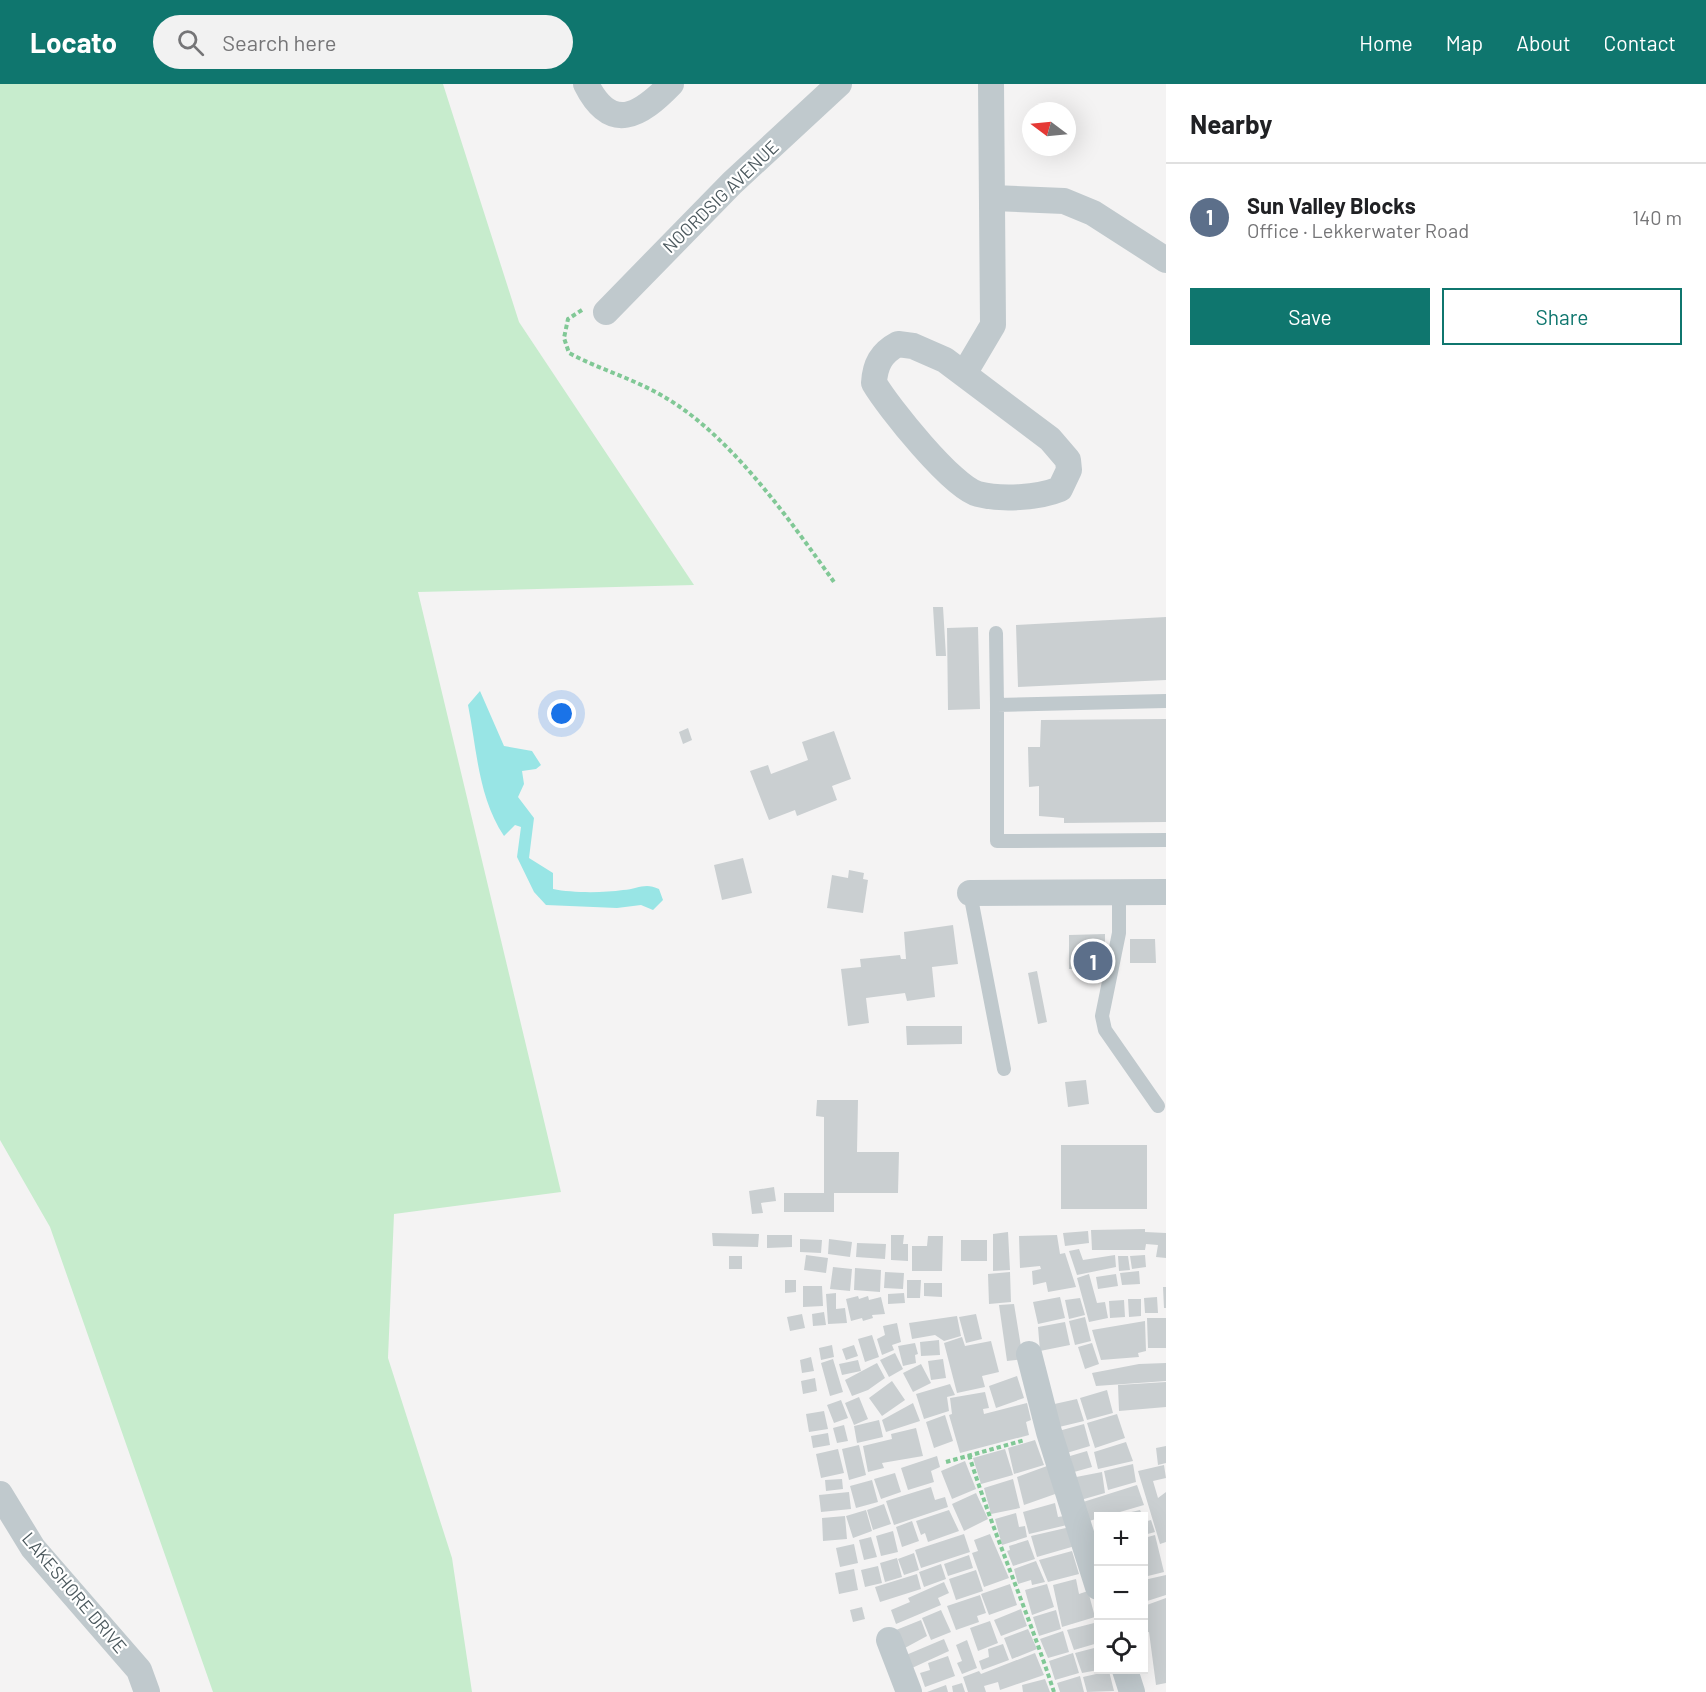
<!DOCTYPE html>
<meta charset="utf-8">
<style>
body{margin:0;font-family:Barlow,sans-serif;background:#f2f2f2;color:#202124}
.controls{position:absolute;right:18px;bottom:18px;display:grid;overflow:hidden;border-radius:0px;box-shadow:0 6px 24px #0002}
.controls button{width:54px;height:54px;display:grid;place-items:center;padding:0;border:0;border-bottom:2px solid #e0e0e0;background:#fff;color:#202124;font:30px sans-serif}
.compass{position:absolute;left:1022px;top:18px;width:54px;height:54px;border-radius:50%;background:#fff;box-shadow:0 6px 24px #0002;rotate:286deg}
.you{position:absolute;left:562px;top:630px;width:21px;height:21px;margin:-15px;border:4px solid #fff;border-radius:50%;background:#1a73e8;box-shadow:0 0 0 9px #1a73e833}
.badge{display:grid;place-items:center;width:39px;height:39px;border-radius:50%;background:#0f766e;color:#fff;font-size:20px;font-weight:700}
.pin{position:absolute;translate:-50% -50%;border:3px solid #fff;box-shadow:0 2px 6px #0006}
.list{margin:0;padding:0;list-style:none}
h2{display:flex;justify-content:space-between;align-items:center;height:78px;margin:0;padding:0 24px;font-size:26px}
h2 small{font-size:20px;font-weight:400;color:#757577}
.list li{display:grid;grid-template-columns:39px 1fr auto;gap:18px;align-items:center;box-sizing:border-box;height:108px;padding:0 24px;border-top:2px solid #e0e0e0}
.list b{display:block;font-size:22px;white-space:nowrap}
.list p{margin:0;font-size:20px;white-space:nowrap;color:#757577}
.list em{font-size:20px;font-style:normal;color:#757577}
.actions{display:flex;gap:12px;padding:18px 24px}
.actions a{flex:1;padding:14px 0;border:2px solid #0f766e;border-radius:0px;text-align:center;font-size:21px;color:#0f766e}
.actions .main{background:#0f766e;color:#fff}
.icon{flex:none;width:33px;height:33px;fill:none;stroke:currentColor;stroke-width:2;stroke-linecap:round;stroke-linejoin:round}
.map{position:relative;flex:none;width:1166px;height:1608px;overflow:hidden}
header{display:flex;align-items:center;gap:36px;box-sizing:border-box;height:84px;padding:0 30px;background:#0f766e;color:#fff}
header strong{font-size:28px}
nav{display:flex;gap:33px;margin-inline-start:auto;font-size:21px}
.search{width:420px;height:54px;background:#f2f2f2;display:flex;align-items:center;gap:15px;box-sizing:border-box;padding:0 21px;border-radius:33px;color:#757577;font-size:22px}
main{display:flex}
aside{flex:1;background:#fff}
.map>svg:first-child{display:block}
.green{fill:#c7eccd}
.water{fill:#98e5e5}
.building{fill:#cacfd1}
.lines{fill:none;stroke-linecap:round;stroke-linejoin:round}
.path{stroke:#81c896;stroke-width:4;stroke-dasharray:4.5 3;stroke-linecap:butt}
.service{stroke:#c0c9cd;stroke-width:14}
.minor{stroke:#c0c9cd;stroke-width:26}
.labels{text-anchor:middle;stroke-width:4.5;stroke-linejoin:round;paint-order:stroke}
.street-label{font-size:18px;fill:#4c595e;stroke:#fff}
</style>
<header>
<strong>Locato</strong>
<div class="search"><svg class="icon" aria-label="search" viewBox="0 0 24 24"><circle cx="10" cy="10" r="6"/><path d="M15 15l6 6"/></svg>Search here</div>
<nav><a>Home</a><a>Map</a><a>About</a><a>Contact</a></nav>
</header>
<main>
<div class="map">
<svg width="1166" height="1608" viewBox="0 0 1166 1608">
<rect width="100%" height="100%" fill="#f4f3f3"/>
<path class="green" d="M0 0H443L519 238 694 501 418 508 561 1108 394 1130 388 1274 452 1474 472 1608H213L50 1143 0 1056Z"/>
<path class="water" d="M480 607 504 662 532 667 541 681 536 685 522 687 524 700 518 713 534 734 529 774 553 789V805C572 809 603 809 623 806 638 805 645 798 659 805L663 816 653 826 641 821 617 824 546 821 534 808 517 773 521 743 515 741 504 752C478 713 477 666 468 621Z"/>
<path class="building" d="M933 523H943L946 572H936Z
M1166 533V596L1018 603 1016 541Z
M978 543 980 625 948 626 947 544Z
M1166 635V738L1064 739V734L1039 732V702L1029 703 1028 663H1040L1041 636Z
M688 644 692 656 683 660 679 648Z
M834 647 851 695 832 702 837 716 797 732 795 726 769 736 750 687 768 681 771 690 808 676 802 658Z
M743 774 752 809 722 816 714 781Z
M849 786 864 789 863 795 868 796 863 829 827 824 832 791 848 794Z
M953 841 958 880 932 883 935 913 907 917 905 909 866 914 869 939 848 942 841 885 861 883 860 875 900 871 901 875H906L904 848Z
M1105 850V885H1069V851Z
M1130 855H1155L1156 879H1130Z
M1037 887 1047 938 1038 940 1028 889Z
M906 942H962V960L907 961Z
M1086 996 1089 1020 1068 1023 1065 998Z
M817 1016H858L857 1068H899L898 1109H834V1128H784V1109H824V1033L816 1032Z
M1061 1061H1147V1125H1061Z
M774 1103 776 1117 761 1119 763 1129 752 1130 749 1107Z
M1145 1145V1148L1166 1149V1174L1156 1173 1158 1161 1146 1160 1145 1166H1092L1091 1146Z
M1088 1147 1089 1159 1065 1162 1063 1149Z
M1008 1148 1010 1186 993 1187V1150Z
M712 1149 759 1150 758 1163 713 1162Z
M767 1151H792V1163L767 1164Z
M891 1151H904L903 1160H908V1177L891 1176Z
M1057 1151 1060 1170 1065 1169 1076 1203 1048 1208 1046 1198 1033 1201 1032 1187 1041 1185 1040 1182 1020 1184 1019 1152Z
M928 1152H943L942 1187H912V1162H927Z
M800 1155 822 1156 821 1169 800 1168Z
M829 1155 852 1158 850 1173 828 1170Z
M961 1156H987V1177H961Z
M857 1159 886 1160 885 1175 856 1173Z
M1079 1165 1083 1176 1115 1171 1116 1183 1077 1191 1069 1167Z
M806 1171 828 1174 826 1189 804 1186Z
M1145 1171 1146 1183 1132 1185 1130 1172Z
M729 1172H742V1185H729Z
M1118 1172H1128L1130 1186 1119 1187Z
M833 1183 852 1185 850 1207 830 1205Z
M855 1184 881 1186 880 1208 854 1206Z
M1139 1187 1140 1200 1122 1201 1120 1189Z
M885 1188 904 1189 903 1205 884 1204Z
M1010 1188 1011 1218 989 1220 988 1190Z
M1089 1190 1097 1219 1105 1218 1108 1234 1089 1238 1077 1194Z
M1116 1190 1118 1202 1098 1205 1096 1193Z
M785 1196H796V1208L785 1209Z
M907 1196H921L920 1214H907Z
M924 1199H942V1213L924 1212Z
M803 1202H822L823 1222 803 1223Z
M1163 1203H1166V1224H1164Z
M836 1209V1225L845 1224 847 1239 828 1240 826 1210Z
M904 1209 905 1219 888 1220V1210Z
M858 1212 859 1215 868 1212 869 1216 881 1213 885 1230 872 1231 873 1234 863 1237 862 1234 851 1237 846 1215Z
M1060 1213 1065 1234 1038 1240 1033 1218Z
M1157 1213 1158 1229H1145L1144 1214Z
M1080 1214 1085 1231 1069 1235 1065 1216Z
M1128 1215H1141V1232L1129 1233Z
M1124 1216 1125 1233 1110 1234 1109 1217Z
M1014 1220 1023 1275 1007 1277 999 1221Z
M824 1228 826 1241 813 1242 812 1230Z
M802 1230 805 1244 790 1247 787 1233Z
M976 1230 982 1255 966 1259 959 1233Z
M957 1232 961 1252 944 1257 935 1251 912 1255 909 1239Z
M1085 1233 1091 1257 1075 1261 1069 1237Z
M1147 1234H1166V1264H1148Z
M1145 1237 1146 1267 1138 1269 1139 1273 1101 1276 1092 1246Z
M1065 1238 1070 1261 1040 1267 1038 1243Z
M897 1239 901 1258 892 1261 894 1266 882 1271 877 1255 885 1251 883 1242Z
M872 1251 879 1273 865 1278 858 1255Z
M962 1253 965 1262 991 1257 999 1288 982 1292 985 1303 957 1309 944 1259Z
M939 1256 940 1271 921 1272 920 1258Z
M915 1259 918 1270 915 1271 916 1279 903 1282 898 1262Z
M1092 1259 1099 1280 1085 1285 1078 1263Z
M832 1261 834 1273 821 1276 819 1264Z
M854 1261 858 1272 846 1276 842 1265Z
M895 1269 903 1285 889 1293 880 1276Z
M811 1273 814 1287 802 1289 800 1276Z
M833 1275 843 1308 830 1312 821 1279Z
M943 1275 946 1294 931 1296 928 1277Z
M858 1276 861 1287 842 1291 839 1280Z
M877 1279 885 1294 868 1306 852 1312 845 1296Z
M1166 1279V1297L1096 1302 1092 1289 1139 1280Z
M921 1280 931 1299 913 1308 903 1289Z
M1017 1292 1024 1314 996 1324 989 1302Z
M815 1294 817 1307 803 1310 801 1297Z
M892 1297 905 1316 882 1332 869 1314Z
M1166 1298V1323L1119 1327 1118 1301Z
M950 1300 955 1311 947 1313 949 1327 924 1335 916 1310Z
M1107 1306 1113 1329 1087 1336 1080 1314Z
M985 1308 989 1324 983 1325 984 1330 1027 1319 1031 1336 1026 1338 1029 1351 960 1369 949 1331 952 1330 950 1314Z
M859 1313 868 1335 854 1341 845 1319Z
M1077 1315 1084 1337 1055 1344 1050 1321Z
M841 1316 848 1334 834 1339 827 1321Z
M913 1319 920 1337 886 1348 882 1336Z
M824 1327 828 1345 809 1348 806 1330Z
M1117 1330 1125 1354 1095 1364 1087 1339Z
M945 1331 953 1357 934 1364 926 1338Z
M879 1336 883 1353 857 1359 854 1342Z
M1084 1340 1090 1362 1060 1371 1055 1348Z
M844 1341 848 1357 837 1359 833 1344Z
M916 1344 923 1372 882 1379 884 1384 868 1388 863 1362 892 1355 891 1350Z
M828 1349 830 1361 813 1364 811 1352Z
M1035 1356 1044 1381 1014 1390 1008 1364Z
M1126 1358 1133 1377 1098 1385 1094 1368Z
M859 1361 866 1391 849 1396 842 1365Z
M1166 1362V1379L1158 1381 1156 1364Z
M838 1365 844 1389 821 1394 816 1370Z
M1005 1365 1013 1391 981 1400 973 1374Z
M1087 1367 1092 1383 1074 1388 1070 1372Z
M937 1372 940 1383 931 1387 934 1398 908 1406 901 1384Z
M965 1377 976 1405 952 1415 941 1387Z
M1133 1380 1136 1398 1108 1406 1104 1387Z
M1164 1381 1166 1394 1153 1397 1158 1414 1166 1408V1458L1160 1460 1138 1387Z
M1047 1382 1058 1409 1024 1421 1017 1393Z
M1102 1388 1105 1409 1077 1417 1071 1394Z
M895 1389 901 1408 881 1415 874 1395Z
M842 1395 843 1405 826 1407 825 1396Z
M1013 1395 1020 1424 991 1430 984 1404Z
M872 1396 878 1418 856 1424 850 1402Z
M1137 1401 1144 1421 1089 1437 1083 1418Z
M931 1403 935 1416 945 1413 948 1423 894 1441 886 1417Z
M849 1408 851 1425 821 1428 819 1411Z
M976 1409 988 1435 964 1447 952 1420Z
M1055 1419 1058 1433 1064 1432 1067 1441 1029 1450 1023 1428Z
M884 1420 891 1440 873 1446 867 1426Z
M866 1426 872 1447 853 1454 846 1432Z
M949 1426 959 1447 928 1458 925 1449 921 1451 916 1437Z
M1140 1426 1143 1432H1128L1127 1429Z
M1016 1429 1019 1443 1025 1442 1027 1453 1002 1461 995 1435Z
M845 1432 847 1455 823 1457 822 1434Z
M1151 1436 1155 1448 1144 1451V1438Z
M912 1437 919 1457 902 1463 896 1443Z
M1070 1443 1075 1462 1037 1473 1031 1452Z
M893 1447 898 1468 881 1472 876 1452Z
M964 1450 970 1468 921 1484 915 1466Z
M990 1450 1009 1494 984 1503 972 1469 978 1467 974 1456Z
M1155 1451 1164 1488 1144 1493V1454Z
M871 1453 877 1473 864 1476 859 1456Z
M1028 1456 1035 1475 1013 1482 1007 1467 1010 1466 1009 1462Z
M854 1460 858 1479 840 1483 836 1464Z
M1072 1467 1079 1490 1048 1498 1039 1476Z
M914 1469 919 1486 904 1491 898 1475Z
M969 1471 973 1484 948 1492 944 1480Z
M897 1474 902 1493 885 1498 880 1479Z
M1036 1477 1045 1498 1032 1501 1031 1496 1018 1500 1014 1485Z
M941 1480 946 1495 924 1503 919 1488Z
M878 1482 882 1499 865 1503 861 1486Z
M854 1485 858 1506 839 1510 835 1489Z
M976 1486 983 1507 956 1516 949 1495Z
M917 1490 921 1505 880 1518 875 1503Z
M1166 1491V1511L1144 1518V1496Z
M1076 1495 1079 1510 1088 1507 1095 1533 1062 1543 1053 1501Z
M944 1498 949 1509 938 1514 941 1521 896 1540 891 1526 910 1518 908 1514Z
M1010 1500 1017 1521 989 1531 981 1510Z
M1047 1500 1054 1523 1032 1531 1025 1506Z
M980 1511 986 1529 977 1532 979 1538 956 1546 947 1522Z
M1166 1514V1599L1156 1601 1149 1548 1144 1549V1522Z
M862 1523 865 1535 853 1538 850 1526Z
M1021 1525 1027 1542 1001 1552 994 1536Z
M941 1526 951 1548 931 1556 922 1534Z
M1056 1526 1061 1545 1039 1552 1033 1533Z
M921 1536 927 1552 903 1565 896 1546Z
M990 1537 998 1559 978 1567 970 1544Z
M1098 1538V1559L1074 1566 1067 1546Z
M1028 1545 1037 1565 1012 1575 1004 1554Z
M1063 1547 1069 1568 1048 1574 1040 1555Z
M944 1555 949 1567 912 1584 906 1571Z
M967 1556 977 1584 962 1590 957 1579 962 1577 956 1561Z
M1003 1560 1009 1576 982 1586 979 1577 989 1573 988 1565Z
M1098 1563V1586L1082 1589 1075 1569Z
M1035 1569 1044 1591 1000 1606 998 1598 984 1602 986 1608H968L963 1593 979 1587 981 1590Z
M1073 1569 1079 1589 1055 1596 1049 1577Z
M948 1572 955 1592 925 1603 920 1589 930 1586 928 1579Z
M1109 1587 1114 1607 1087 1608 1083 1593Z
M1080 1592 1084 1608H1060L1057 1599Z
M1045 1595 1050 1608H1023L1022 1601Z
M962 1599 965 1608H953L952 1602Z
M946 1601 948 1608H927Z"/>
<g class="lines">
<path class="path" d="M582 226 568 235 564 254 569 269C599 285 631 294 661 311 729 349 789 435 834 498
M969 1371C994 1451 1028 1528 1054 1608
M946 1378 1025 1356"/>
<path class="service" d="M996 549 997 621 1166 617
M997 621V757L1166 756
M1119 808V849L1102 932 1105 946 1158 1022
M970 809 1004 985"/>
<path class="minor" d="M586 0C611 50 640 32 671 0
M993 114 1064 117 1093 129 1166 176
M606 228 732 99 839 0
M898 260 913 262 945 276 1050 355 1068 376 1069 386 1060 405C1038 414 1001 416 978 410 953 404 888 323 874 299 875 281 881 269 898 260Z
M964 290 993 241 991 0
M970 809 1166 808
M1029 1270 1049 1348 1098 1503
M0 1410 33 1464 139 1586 147 1608
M889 1556 909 1608
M1125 1586 1132 1608"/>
</g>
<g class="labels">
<g class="street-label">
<text transform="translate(721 113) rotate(-44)" y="6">NOORDSIG AVENUE</text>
<text transform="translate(74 1509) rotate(50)" y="6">LAKESHORE DRIVE</text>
</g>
</g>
</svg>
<div class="controls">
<button>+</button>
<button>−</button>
<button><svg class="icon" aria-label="locate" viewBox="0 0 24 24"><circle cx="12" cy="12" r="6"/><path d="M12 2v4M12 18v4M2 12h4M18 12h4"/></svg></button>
</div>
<svg class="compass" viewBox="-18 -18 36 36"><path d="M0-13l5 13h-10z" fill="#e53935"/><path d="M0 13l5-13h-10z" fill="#757577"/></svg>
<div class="you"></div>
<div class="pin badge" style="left:1093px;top:877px;background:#5c6f8a">1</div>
</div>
<aside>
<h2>Nearby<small></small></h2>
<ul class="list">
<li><span class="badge" style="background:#5c6f8a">1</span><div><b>Sun Valley Blocks</b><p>Office · Lekkerwater Road</p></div><em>140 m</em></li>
</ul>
<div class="actions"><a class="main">Save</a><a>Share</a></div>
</aside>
</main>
